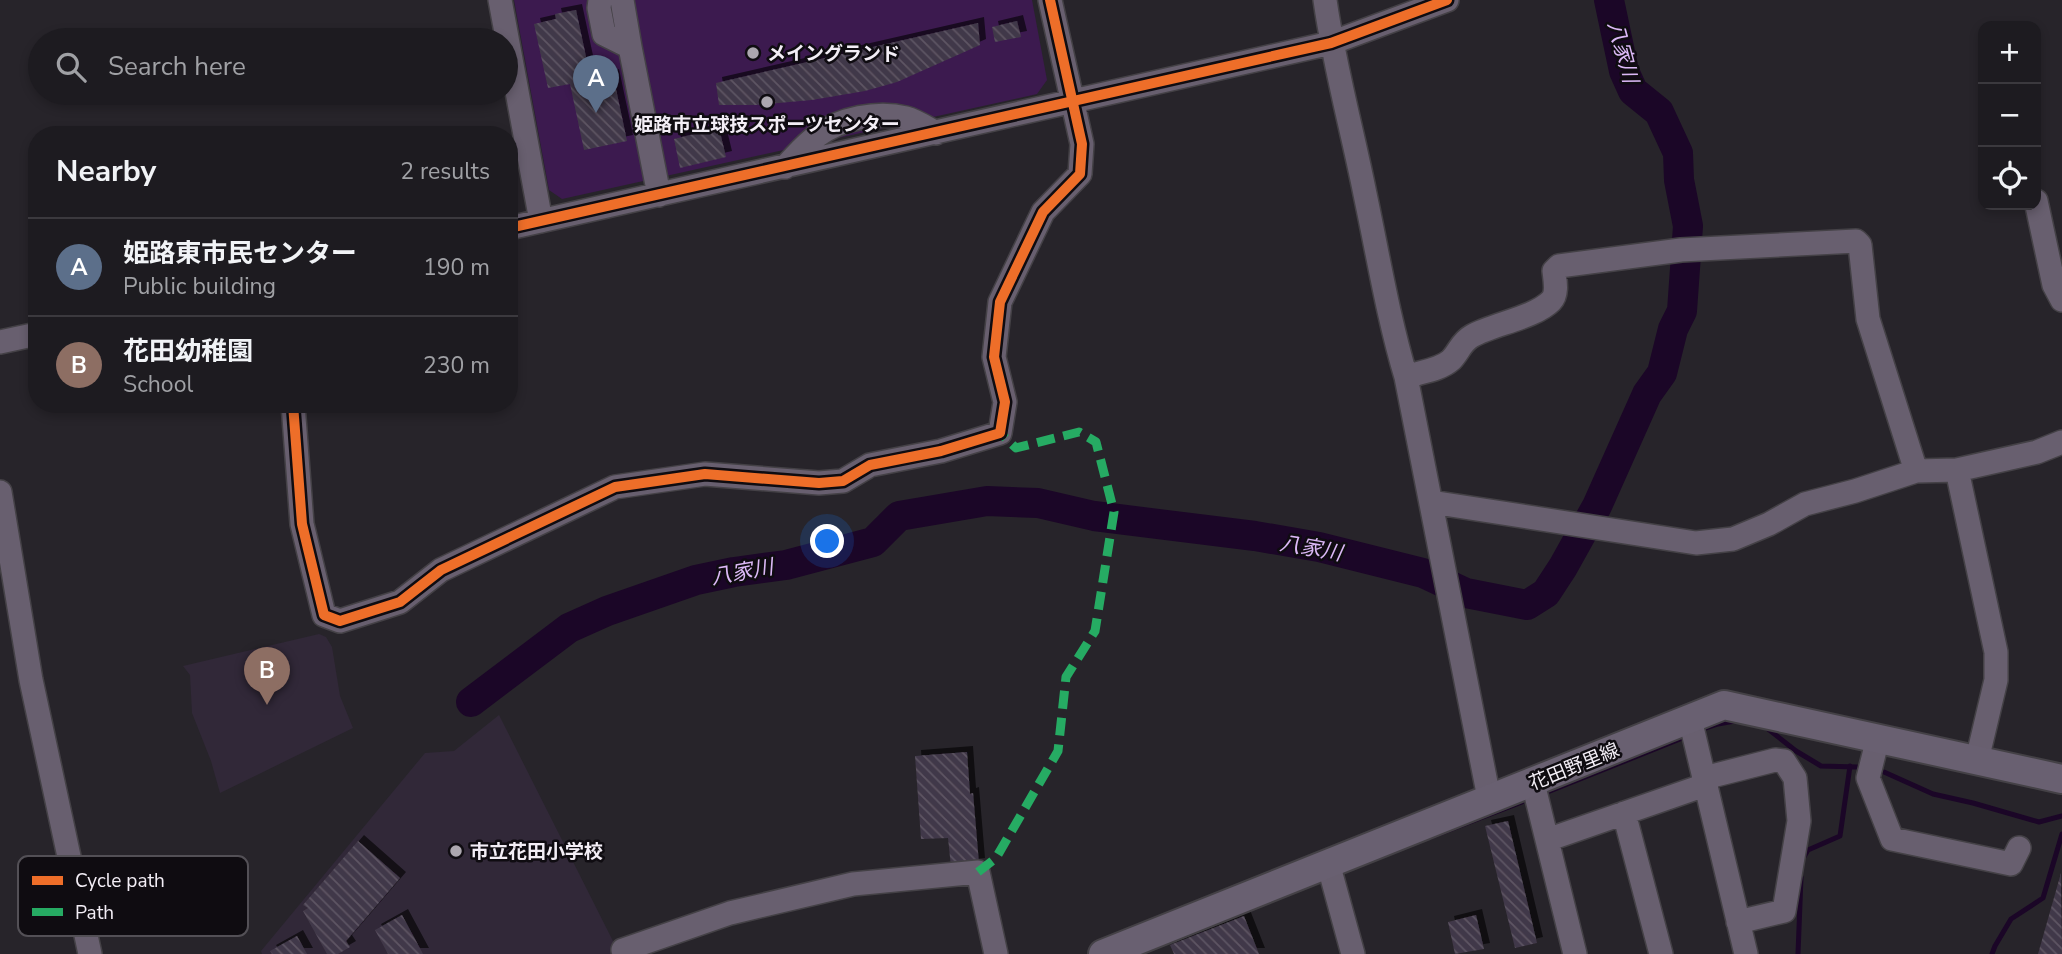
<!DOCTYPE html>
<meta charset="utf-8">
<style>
body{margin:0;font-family:"Nunito Sans","Noto Sans JP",sans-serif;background:#2a282d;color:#f1f3f6}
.controls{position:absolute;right:21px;top:21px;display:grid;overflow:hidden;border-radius:14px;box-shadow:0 4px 10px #0003}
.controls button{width:63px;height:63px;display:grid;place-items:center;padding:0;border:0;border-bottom:2px solid #3b393e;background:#1d1b20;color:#f1f3f6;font:35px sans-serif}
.you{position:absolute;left:828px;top:542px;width:24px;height:24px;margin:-18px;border:5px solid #fff;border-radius:50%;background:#1a73e8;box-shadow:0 0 0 10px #1a73e833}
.badge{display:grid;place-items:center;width:46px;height:46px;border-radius:50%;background:#8c9099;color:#fff;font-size:23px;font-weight:700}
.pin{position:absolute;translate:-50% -58px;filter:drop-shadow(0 2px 4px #0008)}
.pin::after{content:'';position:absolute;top:37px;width:24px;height:21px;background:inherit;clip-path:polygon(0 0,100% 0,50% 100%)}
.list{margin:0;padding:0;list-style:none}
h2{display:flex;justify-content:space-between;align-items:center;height:91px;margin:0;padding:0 28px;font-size:30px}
h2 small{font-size:23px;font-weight:400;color:#a0a1a5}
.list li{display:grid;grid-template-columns:46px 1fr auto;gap:21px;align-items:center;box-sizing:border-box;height:98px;padding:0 28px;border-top:2px solid #3b393e}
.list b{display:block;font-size:26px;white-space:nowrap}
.list p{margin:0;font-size:23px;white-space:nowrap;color:#a0a1a5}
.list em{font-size:23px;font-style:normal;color:#a0a1a5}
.icon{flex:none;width:38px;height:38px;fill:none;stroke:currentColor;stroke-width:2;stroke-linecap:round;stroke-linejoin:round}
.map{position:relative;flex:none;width:2062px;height:954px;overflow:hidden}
.search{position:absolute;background:#1d1b20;box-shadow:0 4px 10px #0003;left:28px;top:28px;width:490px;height:77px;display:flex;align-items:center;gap:18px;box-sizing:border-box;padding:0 24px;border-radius:38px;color:#a0a1a5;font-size:26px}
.panel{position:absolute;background:#1d1b20;box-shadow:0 4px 10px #0003;left:28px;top:126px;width:490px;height:287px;border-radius:28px}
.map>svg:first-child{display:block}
.built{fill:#312838}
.pitch{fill:#3c1a4f}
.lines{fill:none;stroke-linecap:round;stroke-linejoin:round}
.stream{stroke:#1b0627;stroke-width:5}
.river{stroke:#1b0627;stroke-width:30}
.building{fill:url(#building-back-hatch);filter:url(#shadow)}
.minor-casing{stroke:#444146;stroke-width:26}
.major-casing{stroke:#444146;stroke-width:32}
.minor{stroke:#685f6f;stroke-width:23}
.major{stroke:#696071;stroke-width:28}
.quiet{stroke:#26ab63;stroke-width:9;stroke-dasharray:18 9;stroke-linecap:butt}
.cycleway-casing{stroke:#0f0c11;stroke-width:15}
.cycleway{stroke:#ee6e29;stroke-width:10}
.poi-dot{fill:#aca7af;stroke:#0f0c11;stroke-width:2.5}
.labels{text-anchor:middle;stroke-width:5;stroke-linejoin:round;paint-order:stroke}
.poi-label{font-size:19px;font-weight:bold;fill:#f3eef6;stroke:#0f0c11;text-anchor:start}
.street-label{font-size:19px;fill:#f3eef6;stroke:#0f0c11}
.water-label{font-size:21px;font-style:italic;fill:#dbb8f6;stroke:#0f0c11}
.key{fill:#0f0c11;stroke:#535056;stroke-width:2}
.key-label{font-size:19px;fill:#f3eef6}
</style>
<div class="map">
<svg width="2062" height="954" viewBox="0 0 2062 954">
<defs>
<pattern id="building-back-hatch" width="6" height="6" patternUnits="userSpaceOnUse" patternTransform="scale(1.75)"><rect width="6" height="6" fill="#413848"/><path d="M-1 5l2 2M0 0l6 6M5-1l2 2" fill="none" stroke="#5d5563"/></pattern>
<filter id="shadow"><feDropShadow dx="6" dy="-6" stdDeviation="0" flood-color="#0009"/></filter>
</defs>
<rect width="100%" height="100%" fill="#27242a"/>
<path class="built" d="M319 634 326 637 332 647 340 696 353 728 220 793 211 761 192 713 190 675 183 666Z
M499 715 617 949 613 954H262L261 951 425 753 454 751Z"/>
<path class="pitch" d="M514 0H1032L1047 80 1037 94 562 199 549 190Z"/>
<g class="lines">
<path class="stream" d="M1763 725 1796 751 1821 766 1857 767
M1706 728 1718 724 1740 720
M1884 772 1933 794 1973 803 2039 822 2062 816
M1550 791 1680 739
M1431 837 1522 802
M1802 860 1808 850 1840 836 1850 766
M1798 954 1801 877
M1992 954 1995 946 2011 919 2043 898 2062 834"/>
<path class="river" d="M471 702 569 628 607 611 696 580 734 572 786 565 873 542 899 516 987 501 1038 503 1094 516 1255 536 1319 547 1423 573 1466 593 1527 605 1546 593 1563 567 1597 506 1647 394 1662 373 1673 329 1682 311 1688 226 1679 180 1678 153 1659 112 1633 91 1624 71 1609 0"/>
</g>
<path class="building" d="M576 10 591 80 613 75 627 141 584 150 570 84 548 88 534 24 556 19 555 14Z
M1017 21 1021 37 995 42 992 27Z
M978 23 980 45 897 82 865 91 812 100 756 105H719L716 83Z
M719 128 726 157 680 168 674 139Z
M967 752 970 794 973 793 979 864 951 867 948 838 921 839 915 756Z
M1508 821 1537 943 1515 948 1485 826Z
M358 841 400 878 346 941 350 947 338 954H327L303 911 308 908 303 905Z
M2061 873 2062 954H2038Z
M402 915 423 954H388L375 930Z
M1476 915 1484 949 1455 954 1448 922Z
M1244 916 1259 954H1174L1170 945Z
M297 936 307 954H272L270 951Z"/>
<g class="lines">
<g class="minor-casing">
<path id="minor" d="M500 0 541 221
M600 0 599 8 604 34 630 47 622 0
M1325 0C1334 65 1352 129 1365 194 1378 255 1388 317 1406 377L1489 798
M630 47 659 195
M785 167C796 156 805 144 817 136 840 118 878 111 906 118 917 121 927 128 936 133
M2036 201 2054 285 2062 300
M509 228 1331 43 1447 0
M0 342 37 334
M1406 377C1420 372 1440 370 1451 360 1459 352 1461 342 1472 336 1493 324 1534 318 1551 301 1558 294 1555 280 1554 271L1559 266 1681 250 1856 241 1860 245 1868 319 1916 471 1957 470 2037 452 2062 442
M293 404 302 524 324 615 340 621 400 602 441 570 615 487 705 474 819 483 843 481 870 465 941 451 1000 433 1005 402 994 357 1000 302 1043 212 1080 174 1082 144 1050 0
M1957 470 1996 652V680L1977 760
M0 492 31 680 90 954
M1431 502 1696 543 1733 539 1769 524 1805 504 1855 491 1916 471
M1690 719 1746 954
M1878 738 1868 778 1892 839 2011 864 2019 848
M1704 778 1775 760 1784 761 1795 778 1799 821 1784 911 1738 922
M1533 783 1575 954
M1624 813 1661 954
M1547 840 1705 785
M1328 863 1353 954
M625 954 623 950 730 913 853 884 978 872 996 954"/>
</g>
<g class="major-casing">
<path id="major" d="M1103 954 1724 705 2062 779"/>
</g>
<use href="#minor" class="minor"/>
<use href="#major" class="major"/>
<path class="quiet" d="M978 872 996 858 1058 751 1066 677 1095 631 1114 512 1096 442 1079 432 1016 448 1000 433"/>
<g class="cycleway-casing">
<path id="cycleway" d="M509 228 1331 43 1447 0
M293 404 302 524 324 615 340 621 400 602 441 570 615 487 705 474 819 483 843 481 870 465 941 451 1000 433 1005 402 994 357 1000 302 1043 212 1080 174 1082 144 1050 0"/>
</g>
<use href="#cycleway" class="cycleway"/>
</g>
<g class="poi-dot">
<circle cx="753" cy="53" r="7"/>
<circle cx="767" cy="102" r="7"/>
<circle cx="456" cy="851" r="7"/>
</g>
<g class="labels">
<g class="poi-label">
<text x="767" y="60">メイングランド</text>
<text x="767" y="131" text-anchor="middle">姫路市立球技スポーツセンター</text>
<text x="470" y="858">市立花田小学校</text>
</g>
<g class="street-label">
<text transform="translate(1574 766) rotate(-22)" y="7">花田野里線</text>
</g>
<g class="water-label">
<text transform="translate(1623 52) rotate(75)" y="7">八家川</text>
<text transform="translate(1311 548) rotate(10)" y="7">八家川</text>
<text transform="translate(742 572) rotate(-10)" y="7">八家川</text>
</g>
</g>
<rect x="18" y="856" width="230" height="80" rx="10" class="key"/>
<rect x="32" y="876" width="31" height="9" fill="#ee6e29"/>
<rect x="32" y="908" width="31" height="8" fill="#26ab63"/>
<g class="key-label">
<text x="75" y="887">Cycle path</text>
<text x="75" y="919">Path</text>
</g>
</svg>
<div class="controls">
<button>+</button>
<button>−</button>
<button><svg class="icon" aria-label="locate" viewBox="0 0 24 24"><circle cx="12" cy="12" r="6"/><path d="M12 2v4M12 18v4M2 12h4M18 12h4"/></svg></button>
</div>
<div class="you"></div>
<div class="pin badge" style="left:596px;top:113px;background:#5c6f8a">A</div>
<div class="pin badge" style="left:267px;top:705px;background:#8d6e63">B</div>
<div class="search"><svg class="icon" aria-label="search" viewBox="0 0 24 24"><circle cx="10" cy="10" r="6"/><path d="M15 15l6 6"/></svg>Search here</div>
<section class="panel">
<h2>Nearby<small>2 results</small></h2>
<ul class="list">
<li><span class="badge" style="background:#5c6f8a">A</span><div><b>姫路東市民センター</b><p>Public building</p></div><em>190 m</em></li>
<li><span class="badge" style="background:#8d6e63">B</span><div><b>花田幼稚園</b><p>School</p></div><em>230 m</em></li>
</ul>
</section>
</div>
